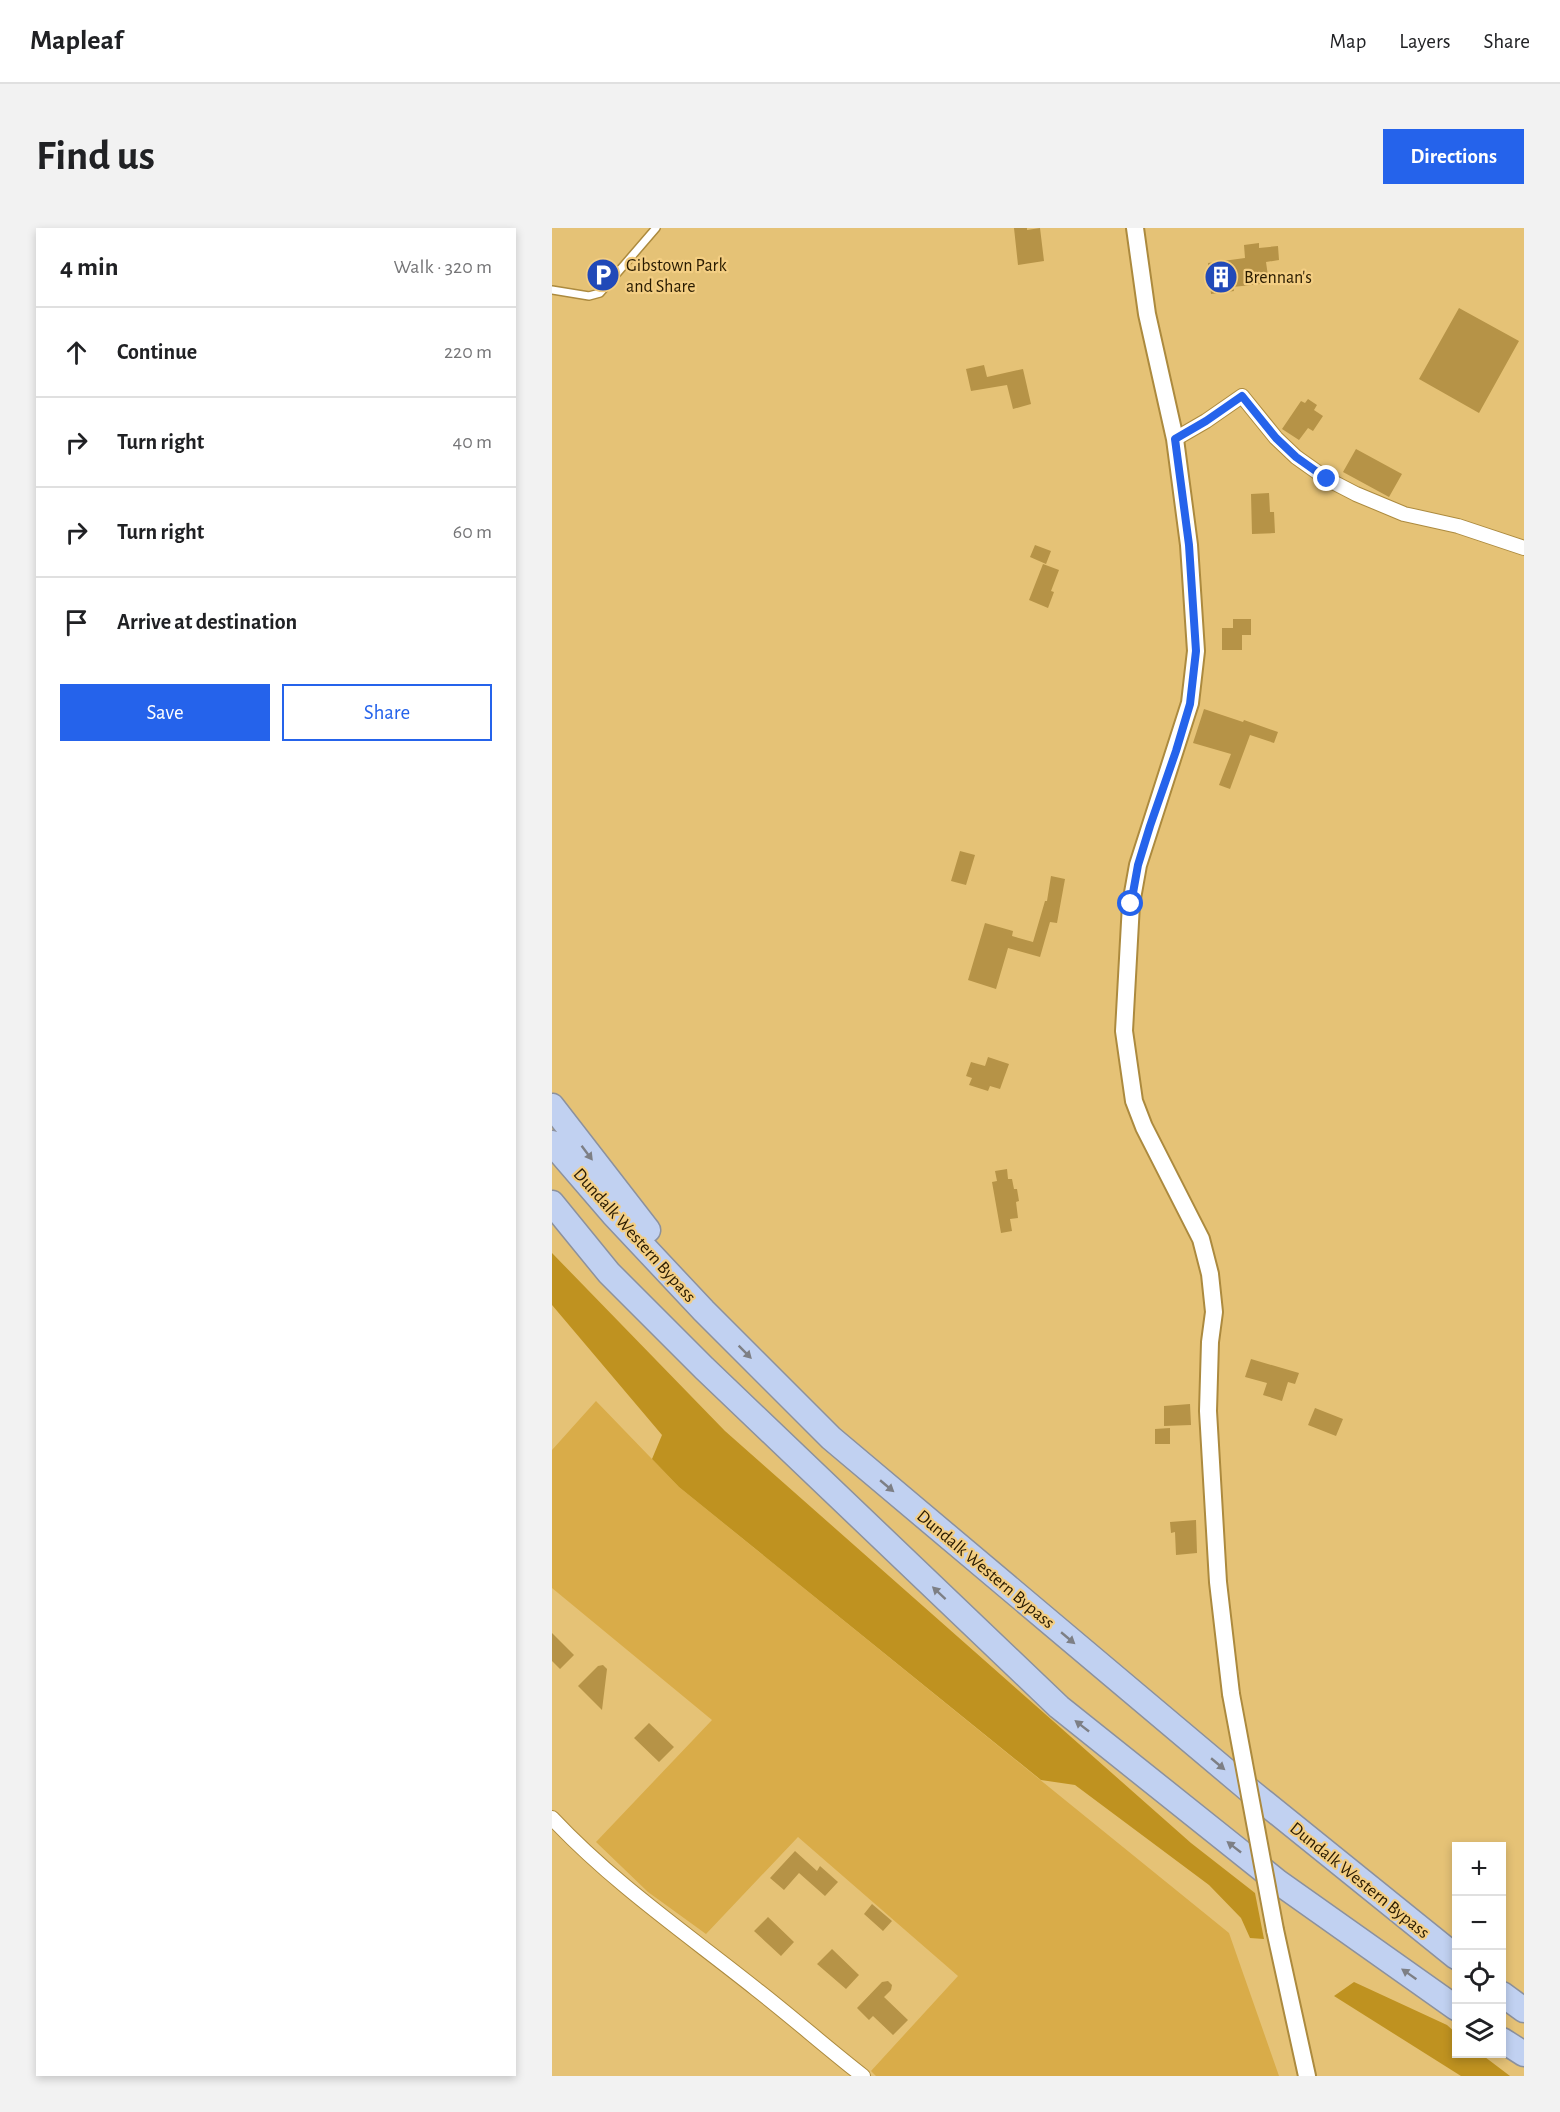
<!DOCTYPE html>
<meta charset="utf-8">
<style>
body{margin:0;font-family:"Alegreya Sans",sans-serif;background:#f2f2f2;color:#202124}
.controls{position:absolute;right:18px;bottom:18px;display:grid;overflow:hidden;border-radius:0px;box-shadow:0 3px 9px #0003}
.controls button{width:54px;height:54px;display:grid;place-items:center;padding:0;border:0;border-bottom:2px solid #e0e0e0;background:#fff;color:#202124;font:30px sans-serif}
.stop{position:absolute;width:18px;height:18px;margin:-14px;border:4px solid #2563eb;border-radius:50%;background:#fff}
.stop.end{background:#2563eb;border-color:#fff;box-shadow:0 2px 6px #0008}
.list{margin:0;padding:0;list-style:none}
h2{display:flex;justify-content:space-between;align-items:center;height:78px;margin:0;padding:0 24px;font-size:26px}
h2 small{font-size:20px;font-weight:400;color:#757577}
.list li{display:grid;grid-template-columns:39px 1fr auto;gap:18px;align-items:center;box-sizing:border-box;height:90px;padding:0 24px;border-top:2px solid #e0e0e0}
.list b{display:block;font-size:22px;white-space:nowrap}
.list em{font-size:20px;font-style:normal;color:#757577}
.actions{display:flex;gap:12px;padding:18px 24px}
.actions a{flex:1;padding:14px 0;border:2px solid #2563eb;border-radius:0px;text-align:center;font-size:21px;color:#2563eb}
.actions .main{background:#2563eb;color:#fff}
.icon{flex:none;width:33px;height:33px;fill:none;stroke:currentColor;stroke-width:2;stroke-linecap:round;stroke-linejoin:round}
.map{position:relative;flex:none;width:972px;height:1848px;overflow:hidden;border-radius:0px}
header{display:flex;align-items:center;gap:36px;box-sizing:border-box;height:84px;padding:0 30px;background:#fff;border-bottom:2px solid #e0e0e0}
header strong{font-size:28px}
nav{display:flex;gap:33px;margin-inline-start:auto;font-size:21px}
.intro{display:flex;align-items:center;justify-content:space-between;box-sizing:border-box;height:144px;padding:0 36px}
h1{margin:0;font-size:42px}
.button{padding:15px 27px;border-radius:0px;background:#2563eb;color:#fff;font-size:21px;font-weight:700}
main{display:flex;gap:36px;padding:0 36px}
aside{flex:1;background:#fff;border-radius:0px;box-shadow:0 3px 9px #0003}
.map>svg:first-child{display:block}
.green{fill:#d9ac49}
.forest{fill:#bf9220}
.building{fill:#b69347}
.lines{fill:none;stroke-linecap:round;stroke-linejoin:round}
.service-casing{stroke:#ac8a3e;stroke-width:10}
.minor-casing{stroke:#ac8a3e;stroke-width:16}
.tertiary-casing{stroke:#ac8a3e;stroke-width:20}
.motorway-casing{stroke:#8c919d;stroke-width:27}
.service{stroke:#fff;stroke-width:7}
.minor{stroke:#fff;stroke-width:14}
.tertiary{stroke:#fff;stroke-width:16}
.motorway{stroke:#c1d1f1;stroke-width:24}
.tertiary-bridge-casing{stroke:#ac8a3e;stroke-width:20;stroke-linecap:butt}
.tertiary-bridge{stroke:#fff;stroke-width:16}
.oneway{fill:#7d7f85}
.route{stroke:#2563eb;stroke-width:8}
.labels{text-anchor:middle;stroke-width:4.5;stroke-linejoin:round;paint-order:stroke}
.poi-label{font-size:18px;fill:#291b00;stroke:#f3ce83;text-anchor:start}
.street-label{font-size:18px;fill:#291b00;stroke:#f3ce83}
</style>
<header>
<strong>Mapleaf</strong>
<nav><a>Map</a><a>Layers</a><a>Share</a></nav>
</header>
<div class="intro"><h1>Find us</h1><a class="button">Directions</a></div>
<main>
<aside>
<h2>4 min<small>Walk · 320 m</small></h2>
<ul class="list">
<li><svg class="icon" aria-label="ahead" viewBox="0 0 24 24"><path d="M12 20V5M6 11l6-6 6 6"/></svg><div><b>Continue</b></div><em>220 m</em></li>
<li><svg class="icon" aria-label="right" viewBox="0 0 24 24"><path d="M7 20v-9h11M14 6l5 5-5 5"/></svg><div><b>Turn right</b></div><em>40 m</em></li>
<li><svg class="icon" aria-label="right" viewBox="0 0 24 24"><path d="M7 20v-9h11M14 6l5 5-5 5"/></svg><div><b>Turn right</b></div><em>60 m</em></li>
<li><svg class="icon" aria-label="arrive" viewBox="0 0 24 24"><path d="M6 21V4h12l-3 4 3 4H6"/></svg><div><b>Arrive at destination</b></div></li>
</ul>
<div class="actions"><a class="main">Save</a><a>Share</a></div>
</aside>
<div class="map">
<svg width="972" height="1848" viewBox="0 0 972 1848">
<rect width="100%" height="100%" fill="#e5c276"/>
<path class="green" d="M44 1173 127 1259 677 1705 727 1848H324L319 1843 406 1748 246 1609 154 1706 96 1664 44 1614 160 1492 0 1360V1222Z"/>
<path class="forest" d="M0 1025 173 1203 639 1615 703 1665 712 1711 698 1710 689 1690 657 1657 523 1557 489 1552 127 1259 100 1231 110 1207 0 1077Z
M802 1754 895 1797 904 1805V1826H929L958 1848H909L782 1768Z"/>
<path class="building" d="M462 0H475V2L488 0 492 33 466 37Z
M707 15V20L726 18 727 32 714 34 717 55 681 59 682 63 659 66 656 35 693 30 692 17Z
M907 80 967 113 927 185 867 151Z
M432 137 435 149 471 141 479 176 461 181 455 157 419 163 414 141Z
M756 171 765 177 762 182 771 188 761 203 756 200 747 212 730 201 749 173 753 175Z
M804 221 850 246 837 269 791 244Z
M717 265 718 284H722L723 305 700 306 699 266Z
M483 317 499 323 494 336 478 329Z
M491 336 507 342 499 363 502 364 496 380 477 372Z
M681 391H699V407H690V422H670V400H681Z
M652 481 691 494 692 492 726 504 722 515 698 507 678 561 667 557 679 526 641 515Z
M408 623 423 627 414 657 399 653Z
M499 648 513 651 505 695 498 694 488 729 456 720 444 761 416 752 433 695 461 703 460 708 481 714 493 673H495Z
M436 829 457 836 448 861 438 858 436 863 417 857 420 850 414 848 419 834 433 838Z
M455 941 456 951H460L462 961H465L467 973 464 974 466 990 458 991 460 1003 449 1005 440 954 445 953 443 943Z
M699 1131 747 1145 743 1156 736 1154 730 1173 711 1167 715 1155 693 1149Z
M638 1176 639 1197 612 1198V1178Z
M763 1180 791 1191 784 1208 756 1197Z
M618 1200V1216H603V1201Z
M644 1292 645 1325 624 1327 623 1304 619 1305 618 1294Z
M0 1405 22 1427 8 1441 0 1433Z
M51 1437 55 1441 50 1482 26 1458 46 1438Z
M97 1495 122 1519 107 1534 82 1510Z
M243 1623 265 1643 268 1638 286 1654 273 1668 247 1645 232 1662 218 1650Z
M320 1676 340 1693 331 1703 312 1686Z
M216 1689 242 1714 229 1728 202 1703Z
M280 1721 307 1747 294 1761 265 1736Z
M336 1753 340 1757 339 1762 332 1769 356 1792 341 1807 321 1788 317 1792 305 1780 330 1754Z"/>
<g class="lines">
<g class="service-casing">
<path id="service" d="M0 62 37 68 48 65 104 0"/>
</g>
<g class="minor-casing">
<path id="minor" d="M623 211 654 193 690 168 724 210 744 229 775 251 804 266 852 286 906 298 972 320
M0 1590C61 1655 135 1706 204 1761 240 1789 275 1820 311 1848"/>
</g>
<g class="tertiary-casing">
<path id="tertiary" d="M583 0 595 86 623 211 637 317 644 423 638 475 586 637 579 676 572 803 582 873 592 899 649 1011 658 1046 662 1084 658 1114 656 1183 666 1354 679 1466
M723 1702 755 1848"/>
</g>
<g class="motorway-casing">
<path id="motorway" d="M0 878 96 1002
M0 915 61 986 152 1083 279 1210 697 1562 904 1729
M0 975 57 1045 152 1140 507 1479 726 1654 904 1780
M950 1766 972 1782
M950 1812 972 1826"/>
</g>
<use href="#service" class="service"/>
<use href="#minor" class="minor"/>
<use href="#tertiary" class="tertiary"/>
<use href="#motorway" class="motorway"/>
<g class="tertiary-bridge-casing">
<path id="tertiary-bridge" d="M679 1466 723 1702"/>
</g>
<use href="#tertiary-bridge" class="tertiary-bridge"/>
</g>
<defs><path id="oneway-solid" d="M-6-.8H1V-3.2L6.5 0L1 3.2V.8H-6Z" transform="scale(1.5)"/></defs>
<g class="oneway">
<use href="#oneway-solid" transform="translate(35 925) rotate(53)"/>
<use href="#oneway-solid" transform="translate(193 1124) rotate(45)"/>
<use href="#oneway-solid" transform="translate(335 1258) rotate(40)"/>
<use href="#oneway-solid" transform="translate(387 1365) rotate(-137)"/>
<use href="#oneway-solid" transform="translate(516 1410) rotate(40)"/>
<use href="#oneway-solid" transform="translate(530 1498) rotate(-142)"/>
<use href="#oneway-solid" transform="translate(666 1536) rotate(40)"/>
<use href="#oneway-solid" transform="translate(682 1619) rotate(-142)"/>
<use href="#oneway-solid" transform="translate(857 1746) rotate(-145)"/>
</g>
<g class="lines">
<path class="route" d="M579 676 586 637 598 598 624 523 638 476 644 423 637 317 623 211 654 193 690 168 724 210 744 229 775 251"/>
</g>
<defs>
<g id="parking-disc" transform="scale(1.725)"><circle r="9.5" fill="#2149b8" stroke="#f3ce83"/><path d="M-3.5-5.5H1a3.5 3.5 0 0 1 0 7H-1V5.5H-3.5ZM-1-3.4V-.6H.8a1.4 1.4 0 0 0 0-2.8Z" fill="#fff"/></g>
<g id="building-disc" transform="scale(1.725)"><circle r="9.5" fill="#2149b8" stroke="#f3ce83"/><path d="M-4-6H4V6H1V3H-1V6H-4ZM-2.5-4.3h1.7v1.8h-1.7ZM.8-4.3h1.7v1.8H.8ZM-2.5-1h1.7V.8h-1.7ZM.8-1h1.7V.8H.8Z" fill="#fff"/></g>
</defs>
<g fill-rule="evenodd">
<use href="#parking-disc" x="51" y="47"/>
<use href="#building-disc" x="669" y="49"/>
</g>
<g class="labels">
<g class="poi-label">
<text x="74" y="43">Gibstown Park<tspan x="74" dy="21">and Share</tspan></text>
<text x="692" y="55">Brennan's</text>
</g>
<g class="street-label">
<text transform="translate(83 1007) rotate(48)" y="6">Dundalk Western Bypass</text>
<text transform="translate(434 1341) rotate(40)" y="6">Dundalk Western Bypass</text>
<text transform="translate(808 1652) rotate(39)" y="6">Dundalk Western Bypass</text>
</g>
</g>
</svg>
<div class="controls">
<button>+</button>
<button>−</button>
<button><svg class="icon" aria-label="locate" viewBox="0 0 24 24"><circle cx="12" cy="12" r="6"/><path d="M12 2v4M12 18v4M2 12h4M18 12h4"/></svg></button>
<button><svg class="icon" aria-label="layers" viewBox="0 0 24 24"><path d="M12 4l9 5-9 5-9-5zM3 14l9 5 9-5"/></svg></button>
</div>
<div class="stop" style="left:579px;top:676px"></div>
<div class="stop end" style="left:775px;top:251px"></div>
</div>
</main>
